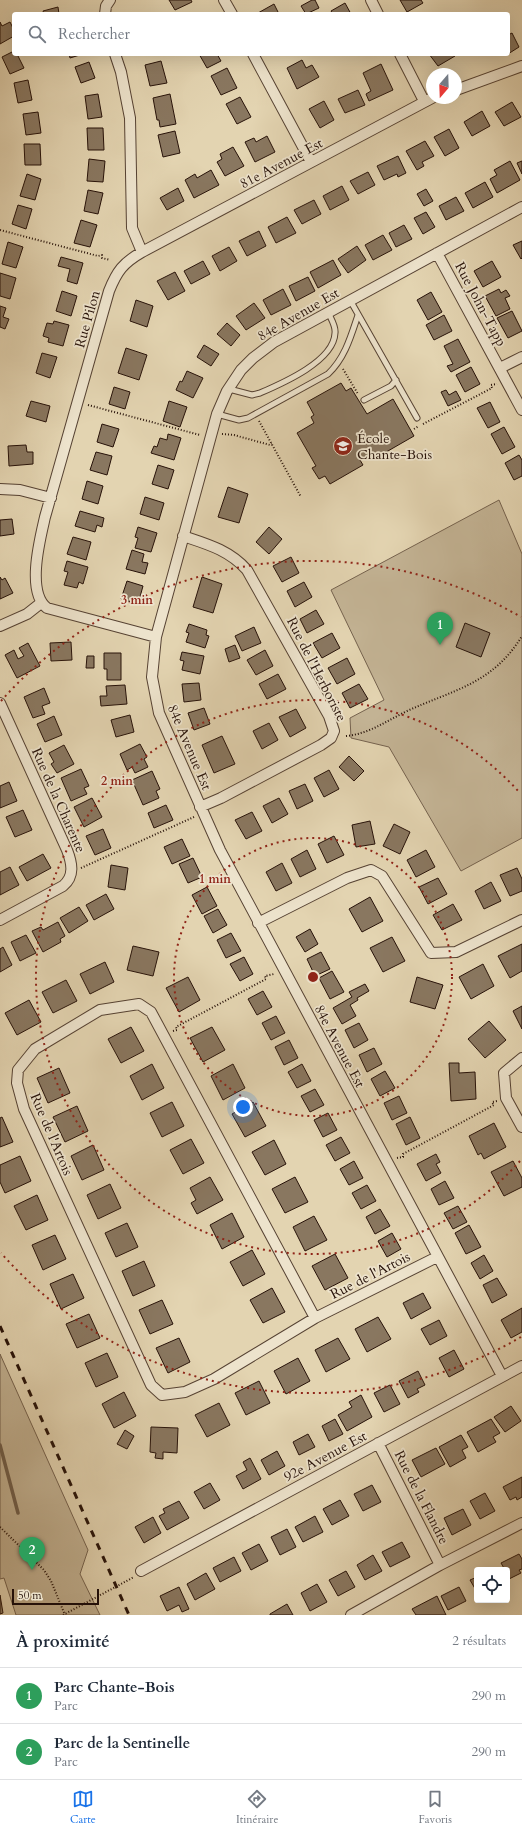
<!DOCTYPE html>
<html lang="fr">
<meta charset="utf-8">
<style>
body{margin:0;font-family:Cardo,serif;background:#f6f6f7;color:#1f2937}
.controls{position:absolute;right:12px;bottom:12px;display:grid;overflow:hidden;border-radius:4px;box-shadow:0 4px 16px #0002}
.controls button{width:36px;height:36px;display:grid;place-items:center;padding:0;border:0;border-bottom:1px solid #e0e1e3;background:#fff;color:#1f2937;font:20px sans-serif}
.compass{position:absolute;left:426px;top:68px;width:36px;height:36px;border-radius:50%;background:#fff;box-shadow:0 4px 16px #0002;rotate:199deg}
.scale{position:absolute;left:12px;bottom:10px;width:87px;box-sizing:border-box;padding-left:4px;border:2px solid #271209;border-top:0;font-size:11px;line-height:14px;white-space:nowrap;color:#271209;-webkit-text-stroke:3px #ede3cc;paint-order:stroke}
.you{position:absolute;left:243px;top:1107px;width:14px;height:14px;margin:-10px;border:3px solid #fff;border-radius:50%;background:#1a73e8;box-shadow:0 0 0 6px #1a73e833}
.badge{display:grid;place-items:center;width:26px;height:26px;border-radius:50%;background:#1a73e8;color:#fff;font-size:13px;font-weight:700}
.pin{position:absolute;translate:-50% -33px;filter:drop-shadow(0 1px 2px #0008)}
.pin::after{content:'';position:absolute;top:21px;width:14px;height:12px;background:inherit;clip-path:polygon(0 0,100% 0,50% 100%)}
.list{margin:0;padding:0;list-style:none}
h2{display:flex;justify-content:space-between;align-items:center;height:52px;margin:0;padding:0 16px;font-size:17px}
h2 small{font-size:13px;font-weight:400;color:#747a83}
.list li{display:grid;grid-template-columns:26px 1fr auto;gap:12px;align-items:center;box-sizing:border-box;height:56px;padding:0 16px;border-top:1px solid #e0e1e3}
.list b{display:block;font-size:15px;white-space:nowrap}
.list p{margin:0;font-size:13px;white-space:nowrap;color:#747a83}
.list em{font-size:13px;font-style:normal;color:#747a83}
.icon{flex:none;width:22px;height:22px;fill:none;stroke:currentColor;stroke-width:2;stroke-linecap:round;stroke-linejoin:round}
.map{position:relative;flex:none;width:522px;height:1615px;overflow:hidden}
.search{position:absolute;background:#fff;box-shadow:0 4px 16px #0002;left:12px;right:12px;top:12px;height:44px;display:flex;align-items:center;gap:10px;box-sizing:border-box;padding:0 14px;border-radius:4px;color:#747a83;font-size:15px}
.sheet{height:164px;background:#fff}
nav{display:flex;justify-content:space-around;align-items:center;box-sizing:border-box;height:56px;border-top:1px solid #e0e1e3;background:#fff;font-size:11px;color:#747a83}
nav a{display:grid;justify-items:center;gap:2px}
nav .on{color:#1a73e8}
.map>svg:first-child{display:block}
.green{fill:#c3b394;stroke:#75624e}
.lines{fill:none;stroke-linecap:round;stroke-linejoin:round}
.stream{stroke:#715f4c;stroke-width:3.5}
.building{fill:#897760;stroke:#271209}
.service-casing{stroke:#564233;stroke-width:7}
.minor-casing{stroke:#564233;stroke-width:12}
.path{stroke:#271209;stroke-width:2;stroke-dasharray:1 2;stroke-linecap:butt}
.service{stroke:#ede3cc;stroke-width:5}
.minor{stroke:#ede3cc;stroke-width:10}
.rail{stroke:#271209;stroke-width:3;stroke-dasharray:7 7;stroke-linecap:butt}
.ring{fill:none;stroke:#8f2418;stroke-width:2;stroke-dasharray:2 4}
.labels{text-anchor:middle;stroke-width:3.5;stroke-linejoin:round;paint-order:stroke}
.street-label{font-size:14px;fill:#271209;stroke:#ede3cc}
.poi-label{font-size:14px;fill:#271209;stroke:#ede3cc;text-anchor:start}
.centre{fill:#8f2418;stroke:#ede3cc;stroke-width:2}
.ring-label{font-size:12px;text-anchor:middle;font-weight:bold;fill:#8f2418;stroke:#ede3cc;stroke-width:3.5;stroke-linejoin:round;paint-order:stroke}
</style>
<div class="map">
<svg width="522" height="1615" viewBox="0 0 522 1615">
<rect width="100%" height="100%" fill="#e3d4b1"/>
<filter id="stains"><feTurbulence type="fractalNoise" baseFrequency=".005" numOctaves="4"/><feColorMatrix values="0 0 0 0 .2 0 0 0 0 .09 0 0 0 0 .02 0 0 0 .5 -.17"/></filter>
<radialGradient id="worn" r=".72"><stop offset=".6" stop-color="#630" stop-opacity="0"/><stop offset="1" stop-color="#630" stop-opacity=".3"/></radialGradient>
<path class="green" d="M499 500 522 554V838L461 871 389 747 351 738 350 718 384 700 331 590Z
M0 1354 88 1550 80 1574 100 1615H16L4 1578 0 1579Z"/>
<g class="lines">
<path class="stream" d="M0 1445 18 1513"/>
</g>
<path class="building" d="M169 0H191L192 2 175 10Z
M312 0H315L319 8 306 14 301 6Z
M400 0H421L423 3 407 12Z
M345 3 351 14H333L331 11Z
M274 4 279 14H259L258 13Z
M58 7 59 14H44L43 11Z
M0 22 2 26 10 22 14 30V36L0 44Z
M512 33 519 47 508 54V35Z
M14 51V54H17L24 68 10 74 2 57Z
M69 54H83L70 58Z
M199 54H217L221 61 207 68Z
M429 54H454L455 56 438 66Z
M302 60 306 68 312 65 319 77 297 89 287 68Z
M161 61 167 83 150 86 145 65Z
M89 62 95 78 81 83 75 67Z
M381 64 393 90 369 101 366 94 371 91 363 73Z
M227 68 237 88 221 95 211 76Z
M28 80 32 100 18 103 14 83Z
M358 90 365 105 345 113 338 99Z
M98 94 102 117 88 119 85 96Z
M170 94 176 124 160 127 159 120H157L153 98Z
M240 97 251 117 237 124 226 104Z
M324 101 334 120 320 128 309 109Z
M512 102 521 117 504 126 495 112Z
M482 111 490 126 472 136 464 122Z
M38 112 41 133 26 135 23 114Z
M87 128H103L104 150H88Z
M449 129 459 148 445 156 434 137Z
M175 131 180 153 163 157 158 135Z
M267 136 275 152 255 162 245 142 254 138 256 142Z
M425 141 434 156 422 162 424 166 417 170 406 151Z
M24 144H40L41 165H25Z
M233 147 244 166 225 176 217 162 222 159 220 154Z
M398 156 406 173 398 177 397 174 384 180 377 166Z
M89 159 105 161 103 182 87 181Z
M510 161 520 180 497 193 490 179 497 175 494 170Z
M522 161V174L517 163Z
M211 170 219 185 194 198 185 180 195 174 197 178Z
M368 172 375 185 358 194 350 181Z
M27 174 41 179 35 200 20 196Z
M485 182 493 197 473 208 465 193Z
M342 186 349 200 330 210 323 196Z
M178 188 184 201 167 210 160 198Z
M426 189 433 201 424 206 417 194Z
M88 190 103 193 98 214 84 211Z
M456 197 464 211 446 220 439 206Z
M314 200 321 214 302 224 294 210Z
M18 205 32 209 26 229 12 224Z
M426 212 435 227 423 234 414 218Z
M287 217 296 233 276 243 268 227Z
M81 220 97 225 90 247 74 243Z
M404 225 412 239 396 247 389 233Z
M259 231 266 246 247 256 239 241Z
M383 235 392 250 373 260 365 245Z
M522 241V258L521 259 513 245Z
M8 242 23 247 16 268 2 264Z
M357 246 366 260 348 273 338 259Z
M229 247 237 261 220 271 212 256Z
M61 257 83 263 77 284 67 281 70 269 58 266Z
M333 260 341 275 318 288 310 272Z
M203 261 210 274 191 284 184 271Z
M492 261 501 277 483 287 474 271Z
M175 272 185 291 168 300 157 281Z
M0 273 16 278 10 299 0 296Z
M308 277 315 291 296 301 289 286Z
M283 289 291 305 271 315 263 300Z
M499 289 501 293 506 290 510 296 505 298 510 309 496 316 485 296Z
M62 291 77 296 71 316 56 311Z
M431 292 442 312 428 320 417 300Z
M136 300 153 306 147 327 130 321Z
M254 303 265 318 246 330 236 316Z
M0 306 6 308 3 317 9 319 5 329 0 327Z
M512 311 522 331 508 338 497 318Z
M444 315 452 331 434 340 426 325Z
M54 321 69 325 63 346 48 342 49 338 43 336 47 323 53 324Z
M227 323 240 335 231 346 217 334Z
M458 339 470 362 451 372 447 366 453 364 444 346Z
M204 345 219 354 211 366 197 357Z
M126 348 147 355 139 380 118 373Z
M42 353 57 357 50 378 36 373Z
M471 367 480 384 465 392 456 375Z
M187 371 203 378 193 398 176 390 180 381 182 382Z
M341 383 346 391 351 388 367 414 393 399 414 436 374 459 371 453 360 460 363 465 330 484 325 476 319 479 312 468 316 466 297 433 314 423 311 417 314 415 307 402Z
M114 387 130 392 125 409 109 404Z
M446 390 449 395 456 391 461 400 448 406 441 392Z
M31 401 50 406 46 422 26 416Z
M169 401 187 407 180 427 163 421Z
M490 402 500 422 488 428 477 408Z
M102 424 119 429 113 447 97 442Z
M504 427 515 447 502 454 491 434Z
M168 434 181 438 174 460 151 453 154 446 157 447 160 438 167 440Z
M26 445 27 452H33V464L9 466 8 446Z
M96 452 112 456 107 475 90 470Z
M519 455 522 460V476L514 480 505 463Z
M158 465 174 470 168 489 152 484Z
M87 481 103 486 98 504 82 499Z
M228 487 248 494 239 523 218 517Z
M145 497 164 503 159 520 140 514Z
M80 511 104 518 102 527 97 525 95 532 75 526Z
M12 519 14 534 0 536V520Z
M138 527 157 533 151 552 135 548 138 538 135 537Z
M269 527 282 539 269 554 256 542Z
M73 537 91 542 86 560 67 554Z
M132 550 144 554 142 562 148 563 145 574 126 569Z
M291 557 299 573 282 582 273 566Z
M67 561 88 567 83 584 79 582 77 588 64 585 68 572 64 571Z
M0 577 2 580 5 578 13 593 0 599Z
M202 577 222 584 213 613 193 607Z
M127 581 143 586 138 604 121 599Z
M304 582 312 597 295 607 287 591Z
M316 610 324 624 307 633 300 619Z
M465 623 490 633 481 657 456 647Z
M189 624 207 630 206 635 209 636 205 648 186 642 189 633 186 632Z
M254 627 261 643 242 651 235 636Z
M332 633 340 648 322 658 313 643Z
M71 642 72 660 51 661 50 643Z
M28 643 40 666 17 678 5 655 14 650 18 659 24 656 19 648Z
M235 645 240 658 229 662 225 649Z
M265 650 273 666 256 675 247 660Z
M182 652 204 656 200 674 182 670 184 661 180 660Z
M104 653H121V680H107V669H104Z
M87 656H94V668H86Z
M347 658 355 674 337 684 328 668Z
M278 674 286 689 267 699 259 684Z
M199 683 201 700 184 702 182 684Z
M359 684 368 699 350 708 342 693Z
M125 685 127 704 101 706 100 696H107L106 686Z
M44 688 50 703 42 706 45 714 33 718 24 697Z
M204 708 210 724 194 730 188 713Z
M296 709 306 728 290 737 279 717Z
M130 715 134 732 116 737 111 720Z
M54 716 62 735 45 742 37 724Z
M269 723 278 740 262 749 253 731Z
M222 736 235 764 214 773 202 745Z
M140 744 147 757 144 759 148 767 135 773 132 767 127 770 120 754Z
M64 745 74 764 57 773 51 764 54 762 49 753Z
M349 756 364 771 354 781 339 767Z
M81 769 89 786 84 788 87 794 71 801 61 778Z
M329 770 339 789 324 797 314 778Z
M152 771 160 789 156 791 159 798 143 805 132 780Z
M9 782 17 801 0 808V786Z
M305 784 313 801 297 809 289 791Z
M92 798 102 817 84 827 74 807Z
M279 798 288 814 272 823 263 806Z
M166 805 173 820 154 828 148 813Z
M23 810 32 830 15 837 6 817Z
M252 812 262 831 246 839 235 820Z
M370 821 375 844 356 847 352 825Z
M394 824 410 832 400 854 383 846Z
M103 829 111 848 95 855 86 836Z
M334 836 344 855 327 863 318 844Z
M182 839 190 856 172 864 164 847Z
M307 850 316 869 300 877 291 859Z
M426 850 435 867 416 877 407 860Z
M43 854 51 868 27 881 19 867Z
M193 858 202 877 188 883 179 864Z
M282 863 292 883 276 891 266 872Z
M111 865 128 868 125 890 108 887Z
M10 867 19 885 0 895V872Z
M517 868 522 879V891L510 896 500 875Z
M438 878 447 894 428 904 419 887Z
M491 882 501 901 484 909 475 891Z
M207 887 217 906 202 914 192 895Z
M106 894 114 909 94 920 86 905Z
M370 897 383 921 362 932 349 909Z
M453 904 462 920 442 930 433 915Z
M79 907 88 921 69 933 60 918Z
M218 909 227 925 213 933 204 916Z
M58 922 65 936 60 939 61 942 43 952 32 931 41 927 43 930Z
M310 929 318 944 305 952 296 937Z
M231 933 241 951 226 958 217 940Z
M26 935 36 953 20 961 11 942Z
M392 937 405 961 383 972 370 948Z
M522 944V971L510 978 498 956Z
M133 946 159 952 153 976 127 970Z
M3 947 12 965 0 972V949Z
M321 952 330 969 315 976 307 959Z
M244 957 253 974 240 981 230 964Z
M105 962 114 982 90 994 80 974Z
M483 964 494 986 471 999 459 977Z
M332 971 344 992 330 999 319 978Z
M188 977 200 1000 179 1012 166 988Z
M417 977 443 985 435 1009 410 1002Z
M66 980 77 1001 53 1013 42 992Z
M365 984 369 991 357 998 358 1000 350 1005 356 1016 342 1024 333 1008 352 997 349 992Z
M263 991 272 1007 257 1015 248 999Z
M29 1000 41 1022 17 1035 5 1013Z
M522 1006V1029L513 1011Z
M276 1016 285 1033 271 1040 262 1023Z
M489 1021 506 1040 485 1058 468 1039Z
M359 1023 368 1040 354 1048 345 1030Z
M131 1027 144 1051 121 1063 108 1039Z
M212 1027 225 1050 203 1062 190 1038Z
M289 1040 298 1058 284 1065 275 1047Z
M374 1048 382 1064 367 1072 359 1055Z
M449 1063H459V1073L475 1072 476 1099 451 1101Z
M152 1064 164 1088 142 1100 130 1076Z
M233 1064 245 1088 223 1100 211 1076Z
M302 1064 311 1081 297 1088 288 1072Z
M59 1068 70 1093 48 1103 37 1078Z
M385 1071 395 1088 380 1096 371 1079Z
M315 1089 324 1105 310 1112 301 1096Z
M399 1096 407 1113 392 1120 384 1103Z
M172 1102 184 1126 162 1137 150 1113Z
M253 1102 266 1126 245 1137 232 1114Z
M77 1106 88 1131 65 1142 53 1117Z
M328 1113 337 1130 323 1137 314 1120Z
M2 1117 13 1142 0 1147V1118Z
M410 1117 420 1138 406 1145 396 1124Z
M494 1123 506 1147 484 1159 481 1153 478 1155 469 1136Z
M341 1137 350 1153 335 1161 326 1145Z
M191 1139 204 1163 183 1174 170 1150Z
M274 1140 286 1164 265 1175 252 1152Z
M93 1145 104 1170 82 1180 71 1156Z
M436 1154 440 1162 436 1164 441 1173 426 1181 417 1164Z
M20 1156 31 1181 5 1193 0 1182V1165Z
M354 1161 363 1178 349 1185 340 1169Z
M513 1161 522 1178V1187L504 1196 491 1172Z
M210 1177 223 1200 197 1214 191 1203 196 1200 190 1188Z
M295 1177 308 1202 285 1213 272 1189Z
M445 1181 454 1198 439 1205 431 1189Z
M110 1184 121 1208 98 1219 87 1195Z
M367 1185 376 1201 361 1209 352 1193Z
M37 1195 48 1220 26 1230 14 1206Z
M458 1206 467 1222 453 1229 444 1213Z
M380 1209 390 1226 375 1234 366 1217Z
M232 1213 244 1237 222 1249 210 1225Z
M314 1216 327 1240 305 1251 293 1227Z
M127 1223 138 1247 116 1257 105 1233Z
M469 1225 481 1247 466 1254 455 1233Z
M392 1233 401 1249 387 1257 378 1241Z
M55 1235 66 1259 43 1270 32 1245Z
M252 1250 265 1274 243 1286 230 1262Z
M335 1254 348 1278 325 1290 312 1266Z
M484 1255 493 1271 480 1279 471 1263Z
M144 1261 155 1286 133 1296 122 1271Z
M73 1274 84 1298 61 1309 50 1284Z
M497 1278 507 1295 492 1303 483 1285Z
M272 1288 285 1312 263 1323 250 1300Z
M423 1293 431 1308 411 1319 403 1303Z
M162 1300 173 1324 150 1334 139 1310Z
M522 1308V1332L511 1338 501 1320Z
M89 1314 100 1338 77 1348 66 1324Z
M378 1317 391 1339 367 1352 355 1329Z
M439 1320 447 1336 430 1345 421 1329Z
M179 1338 190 1362 168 1373 156 1348Z
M338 1338 350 1359 326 1372 315 1350Z
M454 1350 464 1369 449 1377 439 1358Z
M107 1353 118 1377 96 1387 85 1363Z
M298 1358 310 1381 286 1394 274 1371Z
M418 1371 425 1385 417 1389 419 1392 408 1398 399 1381Z
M259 1381 270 1403 246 1415 235 1393Z
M390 1385 400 1404 384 1412 374 1393Z
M124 1392 136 1416 114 1428 102 1404Z
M361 1395 372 1417 347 1431 338 1415 352 1407 349 1402Z
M219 1403 230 1425 207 1437 195 1415Z
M511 1406 521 1421 505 1432 494 1417Z
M335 1419 343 1434 329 1441 322 1426Z
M491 1419 500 1433 493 1437 496 1442 478 1452 467 1432Z
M151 1427 178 1428 177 1453 163 1452V1459L155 1458 156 1453 150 1452Z
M125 1430 134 1436 127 1449 117 1444Z
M308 1434 315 1447 299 1455 293 1442Z
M461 1435 468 1447 462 1450 466 1458 450 1467 439 1447Z
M436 1448 445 1464 421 1477 412 1460Z
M277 1451 285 1466 269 1475 261 1460Z
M250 1458 261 1479 243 1489 236 1476 247 1470 243 1462Z
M522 1477V1497L517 1500 516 1497 510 1500 503 1487Z
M210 1483 220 1500 204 1509 194 1492Z
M372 1485 381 1502 363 1511 354 1494Z
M485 1493 495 1511 480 1519 470 1501Z
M340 1500 349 1516 332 1525 323 1509Z
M179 1501 189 1518 167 1530 159 1516 165 1513 163 1509Z
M463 1509 471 1525 452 1535 444 1518Z
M315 1516 323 1532 303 1542 295 1527Z
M153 1517 161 1533 144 1543 135 1527Z
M287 1529 296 1547 280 1555 271 1537Z
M402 1542 410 1557 390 1567 382 1552Z
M259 1544 268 1561 251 1570 242 1553Z
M519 1554 522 1559V1569L519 1570 521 1573 509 1579 507 1570H505L501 1563Z
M373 1555 382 1571 365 1580 357 1565Z
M234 1557 241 1571 220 1582 213 1568Z
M346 1571 355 1587 338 1596 329 1580Z
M206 1573 215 1589 195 1600 187 1584Z
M477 1577V1592L470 1580Z
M317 1584 327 1602 310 1611 301 1593Z
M179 1587 189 1609 182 1612 179 1605 167 1611 160 1596Z
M459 1587 466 1601 448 1610 441 1596Z
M0 1595 3 1613 0 1614Z
M437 1596 446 1615H416L412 1609Z
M287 1604 293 1615H270V1614Z"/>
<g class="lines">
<g class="service-casing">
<path id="service" d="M350 300 417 418
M229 389 252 395 260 393C283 383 334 361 335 333 336 326 331 319 328 312
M364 400 391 386 396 380
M217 414 239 420 248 418 328 374C345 358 351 336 358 315"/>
</g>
<g class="minor-casing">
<path id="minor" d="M224 0 232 14
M371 0 378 14
M105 14 106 6 110 0
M115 54 121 72 130 118 132 228 142 252
M253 54 311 162
M400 54 424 101
M456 90 522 66
M437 253 522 410
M500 368 522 357
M0 489 20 490 51 498
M183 536C207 544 229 550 247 570L329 716 334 731 331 738 321 745 221 798 200 807
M0 626 27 614 41 603
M156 637 47 608C26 592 40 539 45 517L109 291C117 271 123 263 142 252L432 98
M0 703 67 850C72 863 75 876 63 886L0 920
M258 923 347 878 371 870 382 876 431 953 456 952 522 920
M522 1058 504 1073 506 1098 522 1127
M315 1318 151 1012 139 1004 100 1010 35 1049 18 1070 17 1083 24 1109 151 1385 162 1395 185 1392 214 1379 315 1318 437 1257
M502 1376 220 850 159 713 152 677 156 637 217 414 227 391 241 370 253 358 274 342 522 207
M378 1443 440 1565
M141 1571 522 1366
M351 1615 440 1565 522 1523"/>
</g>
<path class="path" d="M0 230 98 256 102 255V258L110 260
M343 369 358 394
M88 405 200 435
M259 421 301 497
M423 424 492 388 491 385 497 384
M414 429 419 426
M222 434 234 435 270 445 272 444
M346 736C368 734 385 722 405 712 452 690 492 685 522 636
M81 868 194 817
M173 1031 177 1030 176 1027 266 979 265 976 274 974
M397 1158 403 1157V1154L494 1105 492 1102 497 1101
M0 1527 44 1570 51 1581 65 1615
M63 1615 134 1577"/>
<use href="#service" class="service"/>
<use href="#minor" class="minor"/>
<path class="rail" d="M0 1326 129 1615"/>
</g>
<g class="ring">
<circle cx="313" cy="977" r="139"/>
<path d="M520 1161A277 277 0 1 1 520 793"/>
<path d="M521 1337A416 416 0 0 1 1 1253M1 701A416 416 0 0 1 521 617"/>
</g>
<defs>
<g id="school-disc" transform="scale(1)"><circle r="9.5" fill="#8f2418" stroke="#ede3cc"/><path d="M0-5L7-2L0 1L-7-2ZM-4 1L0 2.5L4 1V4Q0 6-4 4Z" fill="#fff"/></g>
</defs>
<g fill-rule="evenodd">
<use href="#school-disc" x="343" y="446"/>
</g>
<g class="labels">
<g class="street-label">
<text transform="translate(281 163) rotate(-28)" y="5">81e Avenue Est</text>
<text transform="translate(481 304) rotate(62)" y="5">Rue John-Tapp</text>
<text transform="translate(298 314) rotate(-30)" y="5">84e Avenue Est</text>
<text transform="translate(87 319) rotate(-74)" y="5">Rue Pilon</text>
<text transform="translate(317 669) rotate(63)" y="5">Rue de l'Herboriste</text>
<text transform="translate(190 747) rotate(67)" y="5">84e Avenue Est</text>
<text transform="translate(59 800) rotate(66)" y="5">Rue de la Charente</text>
<text transform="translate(340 1046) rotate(62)" y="5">84e Avenue Est</text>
<text transform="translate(52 1134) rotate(67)" y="5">Rue de l'Artois</text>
<text transform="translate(370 1275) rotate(-27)" y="5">Rue de l'Artois</text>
<text transform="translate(325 1456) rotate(-28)" y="5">92e Avenue Est</text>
<text transform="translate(422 1497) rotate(63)" y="5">Rue de la Flandre</text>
</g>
<g class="poi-label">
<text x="357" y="443">École<tspan x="357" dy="16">Chante-Bois</tspan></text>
</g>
</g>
<circle cx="313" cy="977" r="6" class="centre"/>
<g class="ring-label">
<text x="137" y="604">3 min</text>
<text x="117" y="785">2 min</text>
<text x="215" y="883">1 min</text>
</g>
<rect width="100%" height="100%" filter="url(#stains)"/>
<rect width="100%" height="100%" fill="url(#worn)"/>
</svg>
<div class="controls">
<button><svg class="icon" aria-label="locate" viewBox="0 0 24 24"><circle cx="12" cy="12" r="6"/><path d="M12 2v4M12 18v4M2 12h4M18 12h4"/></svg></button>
</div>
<svg class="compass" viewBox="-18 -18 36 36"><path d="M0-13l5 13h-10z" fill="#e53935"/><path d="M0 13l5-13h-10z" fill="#747a83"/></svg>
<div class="scale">50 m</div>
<div class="you"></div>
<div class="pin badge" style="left:440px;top:645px;background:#2e9e5b">1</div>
<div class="pin badge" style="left:32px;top:1570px;background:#2e9e5b">2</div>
<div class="search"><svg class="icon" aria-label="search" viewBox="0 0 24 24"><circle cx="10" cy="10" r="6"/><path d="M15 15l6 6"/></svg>Rechercher</div>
</div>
<section class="sheet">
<h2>À proximité<small>2 résultats</small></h2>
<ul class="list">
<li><span class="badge" style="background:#2e9e5b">1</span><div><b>Parc Chante-Bois</b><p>Parc</p></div><em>290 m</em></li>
<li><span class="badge" style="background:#2e9e5b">2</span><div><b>Parc de la Sentinelle</b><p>Parc</p></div><em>290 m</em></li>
</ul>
</section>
<nav>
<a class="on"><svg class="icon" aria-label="map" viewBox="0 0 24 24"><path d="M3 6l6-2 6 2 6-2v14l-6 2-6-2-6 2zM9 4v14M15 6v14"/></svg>Carte</a>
<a><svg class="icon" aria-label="directions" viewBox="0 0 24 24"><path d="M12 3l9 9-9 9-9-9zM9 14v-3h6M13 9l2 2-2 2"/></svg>Itinéraire</a>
<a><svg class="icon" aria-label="saved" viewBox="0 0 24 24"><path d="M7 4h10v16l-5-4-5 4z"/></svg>Favoris</a>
</nav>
